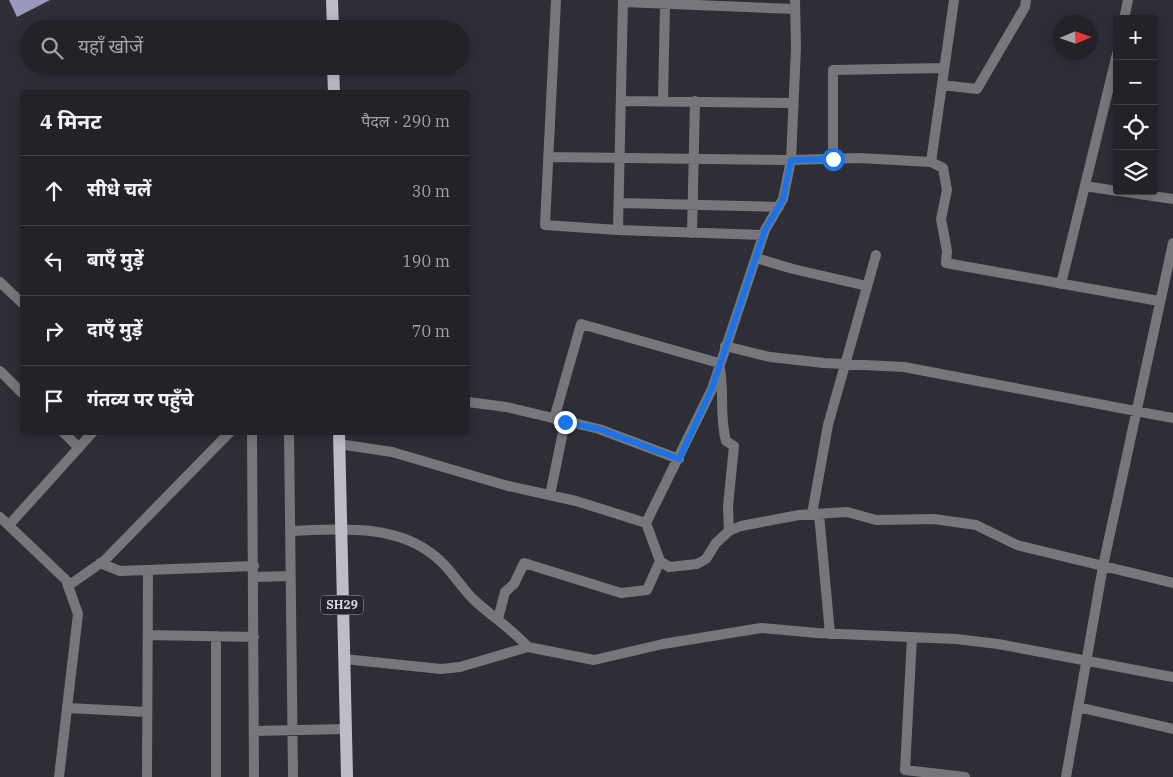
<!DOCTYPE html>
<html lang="hi">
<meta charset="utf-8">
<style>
body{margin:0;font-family:"IBM Plex Serif","Noto Sans Devanagari",serif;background:#2e2f35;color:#f1f3f6}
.controls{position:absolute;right:15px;top:15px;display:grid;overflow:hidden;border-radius:5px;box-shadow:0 2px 12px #0003}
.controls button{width:45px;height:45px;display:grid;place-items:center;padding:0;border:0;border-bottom:1px solid #3f3f46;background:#222229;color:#f1f3f6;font:25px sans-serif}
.compass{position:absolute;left:1053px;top:15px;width:45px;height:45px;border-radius:50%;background:#222229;box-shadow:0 2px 12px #0003;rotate:88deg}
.stop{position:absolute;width:15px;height:15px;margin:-11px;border:4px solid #1a73e8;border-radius:50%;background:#fff}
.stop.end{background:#1a73e8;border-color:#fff;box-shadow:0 1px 5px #0008}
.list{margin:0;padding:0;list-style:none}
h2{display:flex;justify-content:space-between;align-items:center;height:65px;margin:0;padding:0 20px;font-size:21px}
h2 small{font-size:16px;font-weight:400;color:#a2a4a8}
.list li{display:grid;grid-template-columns:32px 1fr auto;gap:15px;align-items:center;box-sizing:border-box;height:70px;padding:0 20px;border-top:1px solid #3f3f46}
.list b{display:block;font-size:19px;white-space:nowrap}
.list em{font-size:16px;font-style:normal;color:#a2a4a8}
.icon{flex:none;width:28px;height:28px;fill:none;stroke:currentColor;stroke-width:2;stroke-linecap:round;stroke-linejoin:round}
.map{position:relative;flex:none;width:1173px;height:777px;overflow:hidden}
.search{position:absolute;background:#222229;box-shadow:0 2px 12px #0003;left:20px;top:20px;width:450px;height:55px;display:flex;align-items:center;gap:12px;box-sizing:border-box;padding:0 18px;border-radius:28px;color:#a2a4a8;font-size:19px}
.panel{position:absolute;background:#222229;box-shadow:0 2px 12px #0003;left:20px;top:90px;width:450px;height:345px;border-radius:5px}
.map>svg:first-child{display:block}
.building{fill:#9998bc}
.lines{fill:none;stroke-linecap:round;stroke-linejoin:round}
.minor{stroke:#76767b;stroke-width:10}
.tertiary{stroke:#76767b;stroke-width:10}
.primary{stroke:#bebdc7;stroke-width:12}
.route{stroke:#1a73e8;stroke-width:6}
.labels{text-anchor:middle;stroke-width:5;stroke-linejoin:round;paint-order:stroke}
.shield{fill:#25242d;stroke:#a2a2a9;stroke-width:1}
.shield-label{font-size:12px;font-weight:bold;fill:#d8d8de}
</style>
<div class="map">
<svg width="1173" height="777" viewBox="0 0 1173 777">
<rect width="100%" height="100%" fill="#2e2e37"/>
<path class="building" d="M9 0H50L17 17Z"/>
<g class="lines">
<path class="minor" d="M556 0 545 225 618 230 763 235
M623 2 795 9
M1124 19 1128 0
M942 85 977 89 1025 7 1026 0
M622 101 793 103
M663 101 665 4
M549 157 791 160 859 158 931 162 954 0
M833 159V70L944 68
M931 162 943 168 947 190 941 219 947 251 946 263 1159 301
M1085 186 1117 191
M1119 191 1173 199
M620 203 779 207
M618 230 623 0
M692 233 695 101
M756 258 793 269 867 286
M0 282 22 303
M1061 284 1117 54
M725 346 770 357 824 363 904 367 1173 418
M0 371 22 393
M468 402 506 407 599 429 679 459
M554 419 581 324 719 363C725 389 719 416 726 441L734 446 728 506 729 531
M63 432 79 448
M252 432 254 777
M289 432 293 777
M339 444 392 452 508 486 576 501 646 523 660 561 669 567 697 564 706 559 716 543 729 531 741 526 799 515 847 512 876 520 934 519 976 525 1017 545 1173 583
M550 495 565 422
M812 514 828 425 876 255
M819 514 830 634
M646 523 712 389 765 230 783 199 791 160 796 48 795 0
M9 525 93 432
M290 531C339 529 396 523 436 557 450 568 460 586 473 599 491 616 511 628 528 647
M100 563 120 571 254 566
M254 577 290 576
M68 586 105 560 230 432
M498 619 505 592 514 584 524 563 621 593 647 590 660 561
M148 635 254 637
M912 637 905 770 965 777
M344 659 441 669 460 667 528 647 594 660 663 644 761 628 817 633 956 639 998 644 1173 677
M1078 707 1173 729
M67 708 147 712
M254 731 345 729
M147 777 148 570
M216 777V636
M1066 777 1103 566 1173 243"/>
<path class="tertiary" d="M0 517 66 580 78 614 59 777"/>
<path class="primary" d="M332 0 333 29
M333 66 334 92
M339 432 347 777"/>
</g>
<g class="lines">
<path class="route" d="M565 422 599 429 679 459 712 388 765 230 783 199 791 160 833 159"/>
</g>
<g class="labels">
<rect class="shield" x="321" y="595.5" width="42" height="19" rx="4"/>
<g class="shield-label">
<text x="342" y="609">SH29</text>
</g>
</g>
</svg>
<div class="controls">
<button>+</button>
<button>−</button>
<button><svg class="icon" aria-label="locate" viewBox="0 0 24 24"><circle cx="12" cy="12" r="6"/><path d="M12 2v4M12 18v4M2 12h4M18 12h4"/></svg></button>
<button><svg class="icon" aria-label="layers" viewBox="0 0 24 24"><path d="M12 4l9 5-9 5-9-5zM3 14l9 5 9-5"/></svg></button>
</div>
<svg class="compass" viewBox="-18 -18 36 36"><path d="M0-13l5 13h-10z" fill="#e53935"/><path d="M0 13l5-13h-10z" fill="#a2a4a8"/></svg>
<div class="stop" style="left:833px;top:159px"></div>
<div class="stop end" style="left:565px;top:422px"></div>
<div class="search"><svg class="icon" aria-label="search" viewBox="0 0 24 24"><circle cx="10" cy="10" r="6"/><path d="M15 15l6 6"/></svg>यहाँ खोजें</div>
<section class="panel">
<h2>4 मिनट<small>पैदल · 290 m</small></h2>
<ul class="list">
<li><svg class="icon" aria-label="ahead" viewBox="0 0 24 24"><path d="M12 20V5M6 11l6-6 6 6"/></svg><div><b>सीधे चलें</b></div><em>30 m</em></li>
<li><svg class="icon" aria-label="left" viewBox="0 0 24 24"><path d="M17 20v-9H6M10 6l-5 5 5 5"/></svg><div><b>बाएँ मुड़ें</b></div><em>190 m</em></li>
<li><svg class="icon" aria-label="right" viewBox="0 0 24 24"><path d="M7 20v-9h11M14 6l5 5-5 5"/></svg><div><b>दाएँ मुड़ें</b></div><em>70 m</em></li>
<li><svg class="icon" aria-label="arrive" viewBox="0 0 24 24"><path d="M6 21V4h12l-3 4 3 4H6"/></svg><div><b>गंतव्य पर पहुँचे</b></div></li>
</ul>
</section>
</div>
